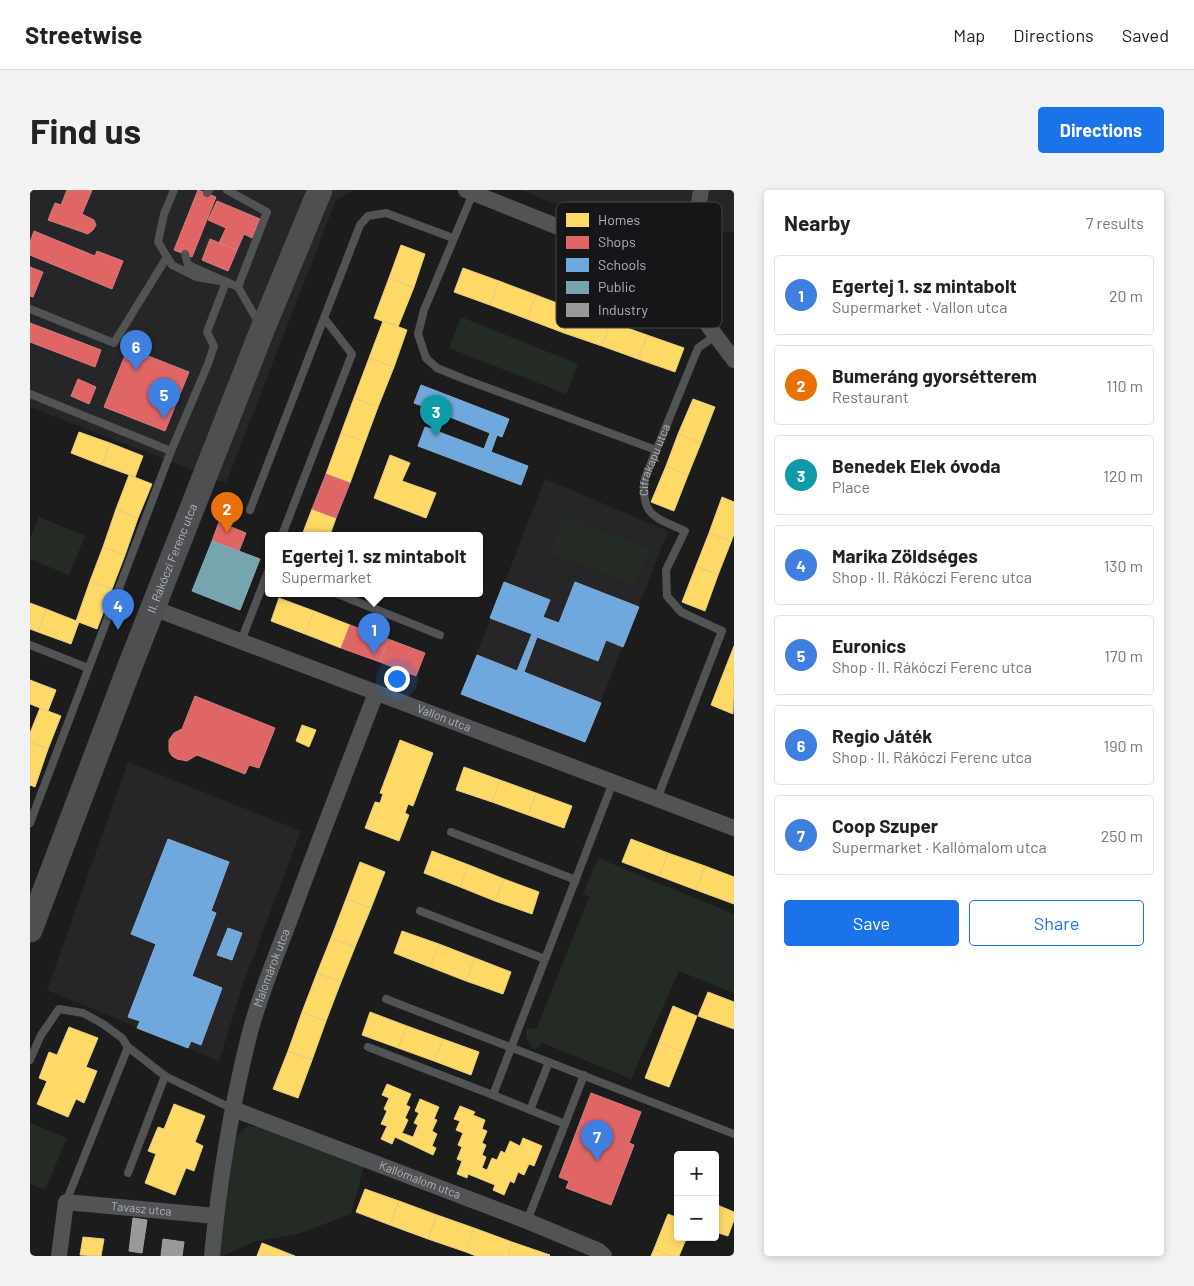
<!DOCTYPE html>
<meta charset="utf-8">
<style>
body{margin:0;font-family:Barlow,sans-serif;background:#f2f2f2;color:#222}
.controls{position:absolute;right:15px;bottom:15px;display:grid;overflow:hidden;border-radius:5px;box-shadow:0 2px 8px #0003}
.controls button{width:45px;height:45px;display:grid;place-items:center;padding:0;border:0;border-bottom:1px solid #e0e0e0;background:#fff;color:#222;font:25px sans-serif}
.you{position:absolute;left:366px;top:488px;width:18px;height:18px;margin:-12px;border:4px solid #fff;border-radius:50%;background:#1a73e8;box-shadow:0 0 0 8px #1a73e833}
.badge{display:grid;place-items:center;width:32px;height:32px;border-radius:50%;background:#1a73e8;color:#fff;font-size:16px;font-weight:700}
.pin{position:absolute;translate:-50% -41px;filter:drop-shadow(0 1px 2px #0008)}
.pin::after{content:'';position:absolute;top:26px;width:18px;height:15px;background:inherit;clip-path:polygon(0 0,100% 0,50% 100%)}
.popup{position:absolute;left:235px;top:342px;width:218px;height:65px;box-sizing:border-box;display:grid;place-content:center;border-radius:5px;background:#fff;filter:drop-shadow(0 1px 4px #0005);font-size:16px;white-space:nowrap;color:#767676}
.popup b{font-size:19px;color:#222}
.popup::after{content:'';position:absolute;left:50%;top:100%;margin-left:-10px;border:10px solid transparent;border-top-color:#fff}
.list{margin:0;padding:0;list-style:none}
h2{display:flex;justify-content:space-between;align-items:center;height:65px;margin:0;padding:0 20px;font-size:21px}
h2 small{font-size:16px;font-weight:400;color:#767676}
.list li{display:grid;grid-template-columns:32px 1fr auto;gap:15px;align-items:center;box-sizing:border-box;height:80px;margin:0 10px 10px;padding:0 10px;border:1px solid #e0e0e0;border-radius:5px}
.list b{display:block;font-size:19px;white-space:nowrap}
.list p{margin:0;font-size:16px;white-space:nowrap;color:#767676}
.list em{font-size:16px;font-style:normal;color:#767676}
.actions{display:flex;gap:10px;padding:15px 20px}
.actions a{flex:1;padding:11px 0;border:1px solid #1a73e8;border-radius:5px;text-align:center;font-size:18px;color:#1a73e8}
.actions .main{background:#1a73e8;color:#fff}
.map{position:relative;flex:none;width:704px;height:1066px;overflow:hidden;border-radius:5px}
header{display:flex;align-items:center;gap:30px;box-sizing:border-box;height:70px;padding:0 25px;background:#fff;border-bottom:1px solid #e0e0e0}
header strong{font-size:24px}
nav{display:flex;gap:28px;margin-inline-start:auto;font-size:18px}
.intro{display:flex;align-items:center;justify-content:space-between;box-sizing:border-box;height:120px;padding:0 30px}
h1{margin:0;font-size:35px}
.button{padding:12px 22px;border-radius:5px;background:#1a73e8;color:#fff;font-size:18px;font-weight:700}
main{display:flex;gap:30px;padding:0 30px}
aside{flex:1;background:#fff;border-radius:5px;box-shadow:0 2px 8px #0003}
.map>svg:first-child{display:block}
.built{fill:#262628}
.park{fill:#242b24}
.homes{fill:#ffd966;stroke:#e7ce80}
.shops{fill:#e06666;stroke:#d17e80}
.schools{fill:#6fa8dc;stroke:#82acd2;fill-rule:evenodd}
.public{fill:#76a5af;stroke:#87aab3}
.industry{fill:#999;stroke:#a0a1a3}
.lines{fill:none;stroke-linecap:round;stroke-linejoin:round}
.lane{stroke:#515355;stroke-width:8}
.street{stroke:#515355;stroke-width:16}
.primary{stroke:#4e4f51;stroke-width:25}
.labels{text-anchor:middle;stroke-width:5;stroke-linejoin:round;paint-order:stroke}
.street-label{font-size:12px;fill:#afb5bb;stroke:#161618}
.key{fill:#161618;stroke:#444649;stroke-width:1}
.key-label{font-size:14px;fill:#afb5bb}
</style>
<header>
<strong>Streetwise</strong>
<nav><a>Map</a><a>Directions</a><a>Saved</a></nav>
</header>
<div class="intro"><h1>Find us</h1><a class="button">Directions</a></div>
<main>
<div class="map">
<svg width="704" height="1066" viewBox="0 0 704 1066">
<rect width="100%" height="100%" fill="#1c1c1c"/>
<path class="built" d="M0 0H325L306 10 196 293 0 217Z
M490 0H704V42L608 45Z
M515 289 638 341 555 552 431 504Z
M98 572 271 641 214 791 189 871 17 800Z"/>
<path class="park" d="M431 127 548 174 536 204 419 158Z
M534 326 620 359 605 395 520 363Z
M9 327 55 346 39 385 0 369V349Z
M568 668 704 724V803L649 781 601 889 513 853 504 860 496 847V839L507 838 559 707 553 704Z
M1 933 37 948 15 1000 0 994V936Z
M219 935 243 941 334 976 321 1024 268 1044 224 1052 192 1066H183L204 948Z"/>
<path class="homes" d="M371 55 395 64 384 97 359 88Z
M433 78 469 91 460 115 424 102Z
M359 88 384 97 368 137 344 128Z
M469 91 506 105 497 129 460 115Z
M506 105 543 119 534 143 497 129Z
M543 119 580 132 572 156 534 143Z
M353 131 377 140 364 177 339 168Z
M580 132 617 145 608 169 572 156Z
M617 145 654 158 645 182 608 169Z
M339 168 364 177 348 217 324 208Z
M324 208 348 217 335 252 311 243Z
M663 209 685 217 671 253 648 244Z
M49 242 80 253 72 275 41 263Z
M311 243 335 252 320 293 296 284Z
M648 244 671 253 658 285 636 276Z
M80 253 113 266 105 287 72 275Z
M360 265 380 273 372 291 406 303 396 328 344 308Z
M636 276 658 285 644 321 621 312Z
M99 285 122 294 108 328 86 319Z
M692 307 704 312V344L701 352 679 343Z
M86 319 108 328 95 365 73 357Z
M282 319 306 328 300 345H272Z
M679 343 701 352 688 385 666 376Z
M73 357 95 365 82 399 60 391Z
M666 376 688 385 675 421 652 412Z
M60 391 82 399 67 439 46 431Z
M249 408 284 421 275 444 241 431Z
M0 413 16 419 8 442 0 439Z
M16 419 49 432 41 454 8 442Z
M284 421 320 435 311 458 275 444Z
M704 456V483L695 479Z
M695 479 704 483 703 524 681 515Z
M0 490 26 500 18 521 0 514Z
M10 518 31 526 18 559 0 552V543Z
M272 535 286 540 279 557 266 551Z
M370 550 403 563 383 616 378 614 375 623 379 625 369 651 335 638 345 612 350 613 353 604 350 603Z
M0 552 18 559 5 597 0 595Z
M434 577 470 590 462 612 426 600Z
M470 590 506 603 498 625 462 612Z
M506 603 542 616 534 638 498 625Z
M601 649 638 663 629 686 592 672Z
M402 661 439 675 430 697 394 683Z
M638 663 675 676 666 700 629 686Z
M330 672 355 682 341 718 316 709Z
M439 675 474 689 465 711 430 697Z
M675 676 704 687V714L666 700Z
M474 689 509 702 502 724 465 711Z
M316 709 341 718 325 757 301 748Z
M372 741 409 754 400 777 364 763Z
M301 748 325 757 311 792 287 783Z
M409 754 445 768 436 791 400 777Z
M445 768 481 782 473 804 436 791Z
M287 783 311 792 296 831 272 822Z
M678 802 704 812V839L668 826Z
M643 816 667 826 653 862 629 852Z
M272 822 296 831 282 870 258 861Z
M340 822 377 836 368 858 332 845Z
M377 836 413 849 404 871 368 858Z
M39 837 68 848 56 877 67 881 54 913 46 909 38 927 7 914 17 891 9 888 19 862 27 865Z
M413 849 449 862 441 885 404 871Z
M629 852 653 862 639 897 615 888Z
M258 861 282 870 268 908 243 899Z
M357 894 381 904 376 915 380 917 375 928 378 930 372 943 383 947 388 935 384 933 389 923 385 921 390 909 409 917 404 929 407 930 402 941 407 944 402 956 406 958 403 965 365 947 362 954 351 949 357 936 351 934 357 921 354 919 359 908 352 905Z
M144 914 175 926 165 952 173 956 164 981 156 978 145 1005 115 993 126 964 118 961 128 937 134 939Z
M430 916 445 922 443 925 455 930 452 939 457 941 452 953 456 955 452 965 456 967 452 978 457 980 462 968 467 970 471 961 475 963 480 951 490 956 493 948 512 956 504 976 499 974 494 985 488 982 484 993 480 991 474 1005 463 1000 465 995 438 984 437 988 427 984 432 971 427 969 432 957 428 955 433 943 426 940 430 931 424 929Z
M335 999 369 1011 360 1035 326 1022Z
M369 1011 407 1025 398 1049 360 1035Z
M685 1014 704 1022V1030L698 1046 685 1042Z
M638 1024 648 1028V1047H657L649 1066H642L624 1059Z
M407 1025 444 1038 436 1062 398 1049Z
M444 1038 482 1052 478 1066H446L436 1062Z
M53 1047 74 1049 71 1066 50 1065Z
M482 1052 520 1065 519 1066H478Z
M232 1053 265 1066H227Z
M624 1059 642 1066H621Z"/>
<path class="shops" d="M37 0H62L52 24 64 30 66 35 63 40 58 44 18 30 25 13 31 15Z
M168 0 186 7 162 67 144 60Z
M187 11 230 29 222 48 214 44 207 60 189 53 196 38 178 30Z
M4 41 65 66 67 61 93 71 82 99 0 65V52Z
M180 49 207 60 198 81 172 70Z
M0 77 13 82 3 107 0 106Z
M0 133 71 160 65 177 0 152Z
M98 158 159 182 135 241 74 217Z
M48 189 66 197 59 214 41 206Z
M296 284 320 293 306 328 282 319Z
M189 332 216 343 209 361 182 351Z
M320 435 358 449 350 472 311 458Z
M358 449 395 463 386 486 350 472Z
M165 506 245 538 229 578 219 575 215 584 167 565 157 571 147 569 142 566 139 561V550L144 543 152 539Z
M561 903 611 922 599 953 604 955 581 1015 536 998 539 991 529 987Z"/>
<path class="schools" d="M391 195 479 229 472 247 467 245 461 262 498 276 491 295 388 256 395 237 402 239 408 222 384 213ZM415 225 460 243 454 259 409 242Z
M474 392 520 410 513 427 529 433 545 392 609 417 593 457 576 450 568 471 507 447 494 482 571 513 555 552 431 504 447 465 487 481 502 444 460 428Z
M138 649 199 672 181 721 186 723 162 786 192 798 171 855 161 851 158 858 107 838 110 831 98 827 126 754 101 744Z
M198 738 212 743 202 770 187 765Z"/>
<path class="public" d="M182 351 230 369 210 420 162 401Z"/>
<path class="industry" d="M103 1028 117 1030 112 1063 99 1061Z
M133 1049 154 1052 152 1066H131Z"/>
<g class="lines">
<g class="lane">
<path d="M144 0 134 24 128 52 142 75 166 87 196 92"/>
<path d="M197 0 237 22 208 97"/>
<path d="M177 3 179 0"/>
<path d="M443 3 394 120 388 144 396 168 407 178 434 189 626 260"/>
<path d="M155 64 158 75 208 97 229 133"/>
<path d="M0 119 84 153 137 67"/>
<path d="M0 204 141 261"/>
<path d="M220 320 294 128"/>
<path d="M252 345 322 164 294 128 330 35 338 26 356 23 423 48"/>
<path d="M305 403 410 445"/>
<path d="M211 451 239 379"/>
<path d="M0 455 58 478"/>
<path id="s1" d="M627 609 692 441 651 422 637 406 636 380 655 341C625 327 610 326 615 288L668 158 686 145"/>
<path d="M0 633 141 261 178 174 184 156 177 142 196 92"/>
<path d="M421 642 546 690"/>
<path d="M390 721 515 769"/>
<path d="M356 809 704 944"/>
<path d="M338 857 463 905"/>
<path d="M0 870 11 845 29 819 53 823 73 834 92 848 98 857 135 886 203 919"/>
<path d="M500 920 519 872"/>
<path d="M535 934 554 885"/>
<path d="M98 983 135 886"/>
<path d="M36 1012 98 857"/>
<path d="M497 1031 535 934 463 905 583 592"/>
</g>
<g class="street">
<path d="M436 0 531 38 615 83 647 106 674 130 704 170"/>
<path d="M647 106 662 59 671 0"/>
<path id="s2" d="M123 418 704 638"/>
<path id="s3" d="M203 919 497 1031 569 1061 574 1066"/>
<path id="s4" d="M29 1066 36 1012 186 1026"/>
<path id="s5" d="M182 1066C189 992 201 918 219 846 229 806 246 767 260 729 288 653 317 578 346 503"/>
</g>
<path class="primary" id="s6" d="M0 740 100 476 233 138 290 0"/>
</g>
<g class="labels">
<g class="street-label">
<text dy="4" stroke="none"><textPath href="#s1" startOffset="411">Cifrakapu utca</textPath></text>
<text dy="4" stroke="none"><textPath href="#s6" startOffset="398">II. Rákóczi Ferenc utca</textPath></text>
<text dy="4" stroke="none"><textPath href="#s2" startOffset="311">Vallon utca</textPath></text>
<text dy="4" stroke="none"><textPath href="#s5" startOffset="295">Malomárok utca</textPath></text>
<text dy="4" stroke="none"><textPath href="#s3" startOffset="200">Kallómalom utca</textPath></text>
<text dy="4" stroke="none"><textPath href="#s4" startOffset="130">Tavasz utca</textPath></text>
</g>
</g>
<rect x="526" y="12" width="166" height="126" rx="8" class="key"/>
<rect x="536" y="23" width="23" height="14" fill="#ffd966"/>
<rect x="536" y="46" width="23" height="13" fill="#e06666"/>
<rect x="536" y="68" width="23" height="14" fill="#6fa8dc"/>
<rect x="536" y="91" width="23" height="13" fill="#76a5af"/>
<rect x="536" y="113" width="23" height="14" fill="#999"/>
<g class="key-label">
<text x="568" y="35">Homes</text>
<text x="568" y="57">Shops</text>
<text x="568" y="80">Schools</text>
<text x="568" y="102">Public</text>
<text x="568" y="125">Industry</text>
</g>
</svg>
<div class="controls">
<button>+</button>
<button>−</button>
</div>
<div class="you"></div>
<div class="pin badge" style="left:344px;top:464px;background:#3f7fe0">1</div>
<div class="popup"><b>Egertej 1. sz mintabolt</b>Supermarket</div>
<div class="pin badge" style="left:197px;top:343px;background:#e8710a">2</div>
<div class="pin badge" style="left:406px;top:246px;background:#0f9aa8">3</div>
<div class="pin badge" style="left:88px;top:440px;background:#3f7fe0">4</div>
<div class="pin badge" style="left:134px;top:229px;background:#3f7fe0">5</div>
<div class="pin badge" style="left:106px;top:181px;background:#3f7fe0">6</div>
<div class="pin badge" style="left:567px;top:971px;background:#3f7fe0">7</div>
</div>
<aside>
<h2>Nearby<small>7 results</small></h2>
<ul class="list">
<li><span class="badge" style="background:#3f7fe0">1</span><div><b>Egertej 1. sz mintabolt</b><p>Supermarket · Vallon utca</p></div><em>20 m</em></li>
<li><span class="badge" style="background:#e8710a">2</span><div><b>Bumeráng gyorsétterem</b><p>Restaurant</p></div><em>110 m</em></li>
<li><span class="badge" style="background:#0f9aa8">3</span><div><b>Benedek Elek óvoda</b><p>Place</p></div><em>120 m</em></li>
<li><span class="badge" style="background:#3f7fe0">4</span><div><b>Marika Zöldséges</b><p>Shop · II. Rákóczi Ferenc utca</p></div><em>130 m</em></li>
<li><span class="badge" style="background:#3f7fe0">5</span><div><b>Euronics</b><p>Shop · II. Rákóczi Ferenc utca</p></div><em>170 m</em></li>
<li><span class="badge" style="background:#3f7fe0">6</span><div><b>Regio Játék</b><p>Shop · II. Rákóczi Ferenc utca</p></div><em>190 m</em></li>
<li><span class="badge" style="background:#3f7fe0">7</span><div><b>Coop Szuper</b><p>Supermarket · Kallómalom utca</p></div><em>250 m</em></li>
</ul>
<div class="actions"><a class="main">Save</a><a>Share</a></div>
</aside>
</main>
